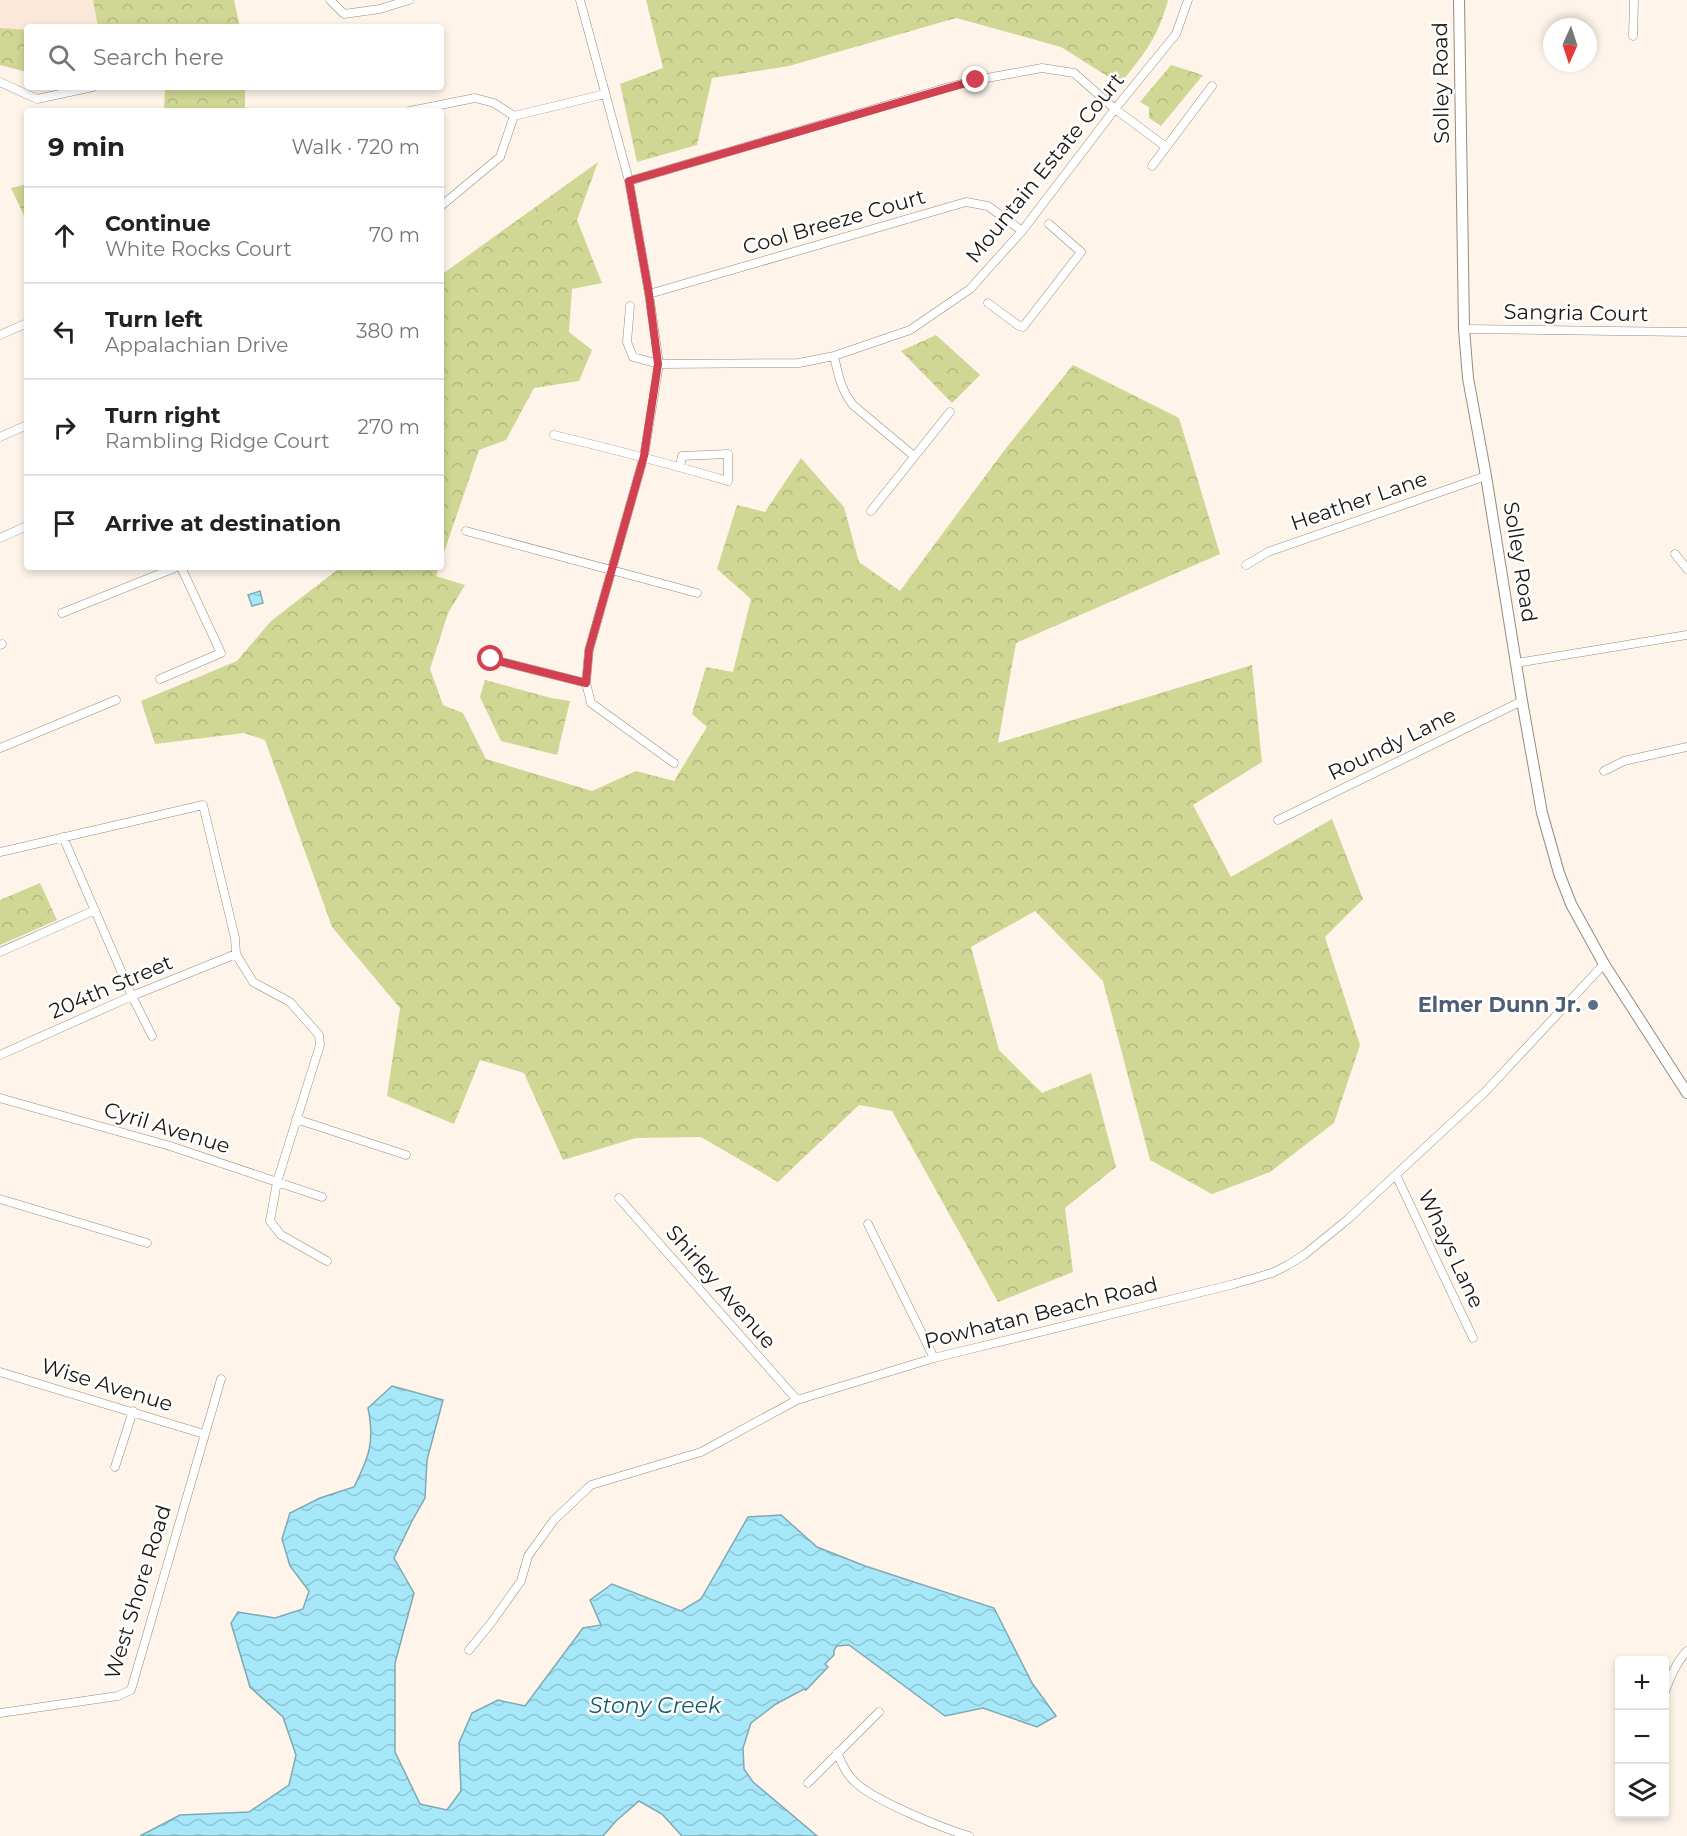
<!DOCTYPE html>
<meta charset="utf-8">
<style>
body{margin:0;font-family:Montserrat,sans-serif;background:#f6f6f6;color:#222}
.controls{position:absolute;right:18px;bottom:18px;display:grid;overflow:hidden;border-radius:6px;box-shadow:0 3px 9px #0003}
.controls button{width:54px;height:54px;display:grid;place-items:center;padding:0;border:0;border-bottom:2px solid #e0e0e0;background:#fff;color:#222;font:30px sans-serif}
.compass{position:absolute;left:1543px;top:18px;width:54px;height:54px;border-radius:50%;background:#fff;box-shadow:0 3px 9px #0003;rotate:183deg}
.stop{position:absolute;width:18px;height:18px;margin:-14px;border:4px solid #d2414f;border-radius:50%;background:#fff}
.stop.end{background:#d2414f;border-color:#fff;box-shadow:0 2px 6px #0008}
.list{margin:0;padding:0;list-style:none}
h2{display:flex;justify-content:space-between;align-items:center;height:78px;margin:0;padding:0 24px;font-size:26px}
h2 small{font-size:20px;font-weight:400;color:#767676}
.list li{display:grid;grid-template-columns:39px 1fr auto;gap:18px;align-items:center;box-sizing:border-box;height:96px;padding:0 24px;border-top:2px solid #e0e0e0}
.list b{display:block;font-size:22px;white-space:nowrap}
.list p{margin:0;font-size:20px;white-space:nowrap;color:#767676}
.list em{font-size:20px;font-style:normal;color:#767676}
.icon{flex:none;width:33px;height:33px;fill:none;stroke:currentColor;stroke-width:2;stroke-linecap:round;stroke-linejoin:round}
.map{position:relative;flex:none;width:1687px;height:1836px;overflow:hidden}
.search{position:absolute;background:#fff;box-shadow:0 3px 9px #0003;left:24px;top:24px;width:420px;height:66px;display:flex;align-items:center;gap:15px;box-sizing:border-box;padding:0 21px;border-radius:6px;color:#767676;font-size:22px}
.panel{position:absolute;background:#fff;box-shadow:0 3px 9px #0003;left:24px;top:108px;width:420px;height:462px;border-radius:6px}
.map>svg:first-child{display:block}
.education{fill:#fbe8d8}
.forest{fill:url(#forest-crowns)}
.water{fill:url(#water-waves);stroke:#7daab4;stroke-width:1.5}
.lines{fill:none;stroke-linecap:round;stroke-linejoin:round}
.minor-casing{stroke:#968b7e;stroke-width:9}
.secondary-casing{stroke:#968b7e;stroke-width:12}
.minor{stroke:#fff;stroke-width:8}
.secondary{stroke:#fff;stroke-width:10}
.route{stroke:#d2414f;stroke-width:8}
.service-dot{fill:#5c6f8a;stroke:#fff;stroke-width:2}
.labels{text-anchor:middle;stroke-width:5;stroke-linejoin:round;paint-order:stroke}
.street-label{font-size:21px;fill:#1c1813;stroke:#fff}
.service-label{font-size:21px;font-weight:bold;fill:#4e5e75;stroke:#fff;text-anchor:end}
.water-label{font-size:22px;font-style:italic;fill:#125a69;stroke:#fff}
</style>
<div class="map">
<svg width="1687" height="1836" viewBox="0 0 1687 1836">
<defs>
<pattern id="forest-crowns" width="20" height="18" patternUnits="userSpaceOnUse" patternTransform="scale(1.5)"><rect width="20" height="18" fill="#d0d794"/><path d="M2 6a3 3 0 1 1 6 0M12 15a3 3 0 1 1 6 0" fill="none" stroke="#b2b87f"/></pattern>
<pattern id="water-waves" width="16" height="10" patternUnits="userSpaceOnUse" patternTransform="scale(1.5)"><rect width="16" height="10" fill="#a6e8f9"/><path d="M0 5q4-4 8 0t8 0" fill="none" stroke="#8ec6d5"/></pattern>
</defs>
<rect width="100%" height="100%" fill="#fef4e9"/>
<path class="education" d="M0 0H163L169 27H27V72L0 65Z"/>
<path class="forest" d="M93 0H234L240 27H98Z
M646 0H1168C1158 38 1144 54 1120 84L1061 47 956 18 789 66 712 78 697 145 637 162 620 84 663 68Z
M0 28 27 30V72L0 65Z
M1171 65 1203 75 1161 126 1149 118V107L1140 102Z
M165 87H245V111H164Z
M598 162 577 220 602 283 572 289 569 332 592 350 579 381 534 388 506 440 479 450 441 561V275Z
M27 184V222L11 188Z
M936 335 980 375 952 403 901 351Z
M1073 365 1179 418 1220 554 1016 643 998 743 1252 665 1262 762 1193 805 1231 877 1332 819 1363 899 1325 937 1360 1045 1334 1123 1270 1172 1212 1194 1150 1160 1103 981 1035 911 971 947 999 1050 1042 1093 1091 1073 1116 1167 1065 1208 1073 1272 998 1302 892 1111 859 1105 778 1182 701 1137 636 1138 563 1160 524 1073 480 1060 454 1124 387 1096 400 1008 332 927 265 740 244 733 155 744 141 701 237 661 271 621 341 567H439L436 576 465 585 448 613 430 669 443 705 463 713 486 759 592 791 636 771 674 781 707 727 692 714 706 667 733 672 751 599 717 569 737 505 765 512 801 458 844 507 859 562 900 591 1006 448Z
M485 680 551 698 570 701 557 755 501 741 480 697Z
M40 883 57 920 0 945V900Z"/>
<path class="water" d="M260 591 263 603 252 606 248 595Z
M392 1386 443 1400 427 1460 425 1498 412 1521 394 1558 414 1593 395 1663V1752L420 1804 447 1810 461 1791 459 1743 472 1713 498 1700 525 1706 583 1628 601 1625 590 1600 612 1584 681 1611 701 1599 748 1517 781 1515 817 1547 865 1566 994 1608 1032 1683 1056 1716 1037 1727 983 1708 945 1716 849 1645 837 1646 834 1650V1655L825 1664 828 1667 806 1690 804 1689 776 1704 751 1723 743 1748 744 1769 753 1782 817 1836H682L662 1814 639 1801 616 1821 603 1836H140L180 1815 249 1812 289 1785 296 1755 283 1717 250 1687 231 1623 238 1612 275 1618 303 1609 309 1591 290 1566 282 1539 290 1513 320 1498 354 1487C369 1457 375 1442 368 1408Z"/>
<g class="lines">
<g class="minor-casing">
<path id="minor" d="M330 0 344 14 380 9 409 0
M580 0 629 181 649 294 659 364 644 456 589 650 586 683 591 703 674 763
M1633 36 1634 0
M0 82 37 99 93 87
M410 111 475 98 494 103 514 116 605 94
M1152 166 1212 86
M629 181 949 87 976 80 1042 68 1074 73 1115 109 1166 147
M441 206 500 157 514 116
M649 294 966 202 988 206 1022 231
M988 303 1019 326 1023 327 1081 252 1049 224
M630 306 627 342 633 357 659 364 799 363 834 356 910 330 970 289 1022 231 1115 109 1176 34 1188 0
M1464 329 1687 332
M0 335 27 323
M834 356C838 374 841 390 853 405L914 456
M554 435C612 449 670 464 728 481V454L682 456 680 467
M0 437 27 425
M871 511 950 412
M466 531 697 593
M0 538 27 526
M1675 554 1687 569
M1246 565 1268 552 1486 476
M62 613 177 567
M0 645 2 644
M491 659 586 683
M1516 663 1687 635
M160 679 221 653 181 567
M0 748 116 700
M1604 771 1624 761 1687 747
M1278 820 1522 701
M63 837 132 996 152 1036
M0 852 203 805 235 938 236 954 253 982 290 1002 319 1035 320 1045 277 1182 270 1221 281 1235 327 1261
M0 952 95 910
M0 1055 132 996 236 954
M0 1098 170 1146 322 1197
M296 1119 406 1155
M1396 1175 1473 1338
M619 1198 797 1400
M0 1199 147 1243
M868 1224 934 1358
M0 1372 204 1434
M115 1467 133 1411
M469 1650 491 1623 521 1581 528 1556 554 1520 591 1485 701 1452 797 1400 934 1358 1234 1284 1272 1273 1288 1265 1304 1255 1347 1220 1485 1092 1604 964
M1664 1694C1670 1678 1675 1664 1687 1651
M0 1713 118 1696 131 1690 221 1379
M837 1753C841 1762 846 1774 854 1781 872 1800 942 1828 969 1836
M808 1783 879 1712"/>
</g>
<g class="secondary-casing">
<path id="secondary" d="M1459 0 1464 329 1468 378 1486 476 1522 701 1542 813 1559 873 1571 904 1604 964 1687 1093"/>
</g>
<use href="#minor" class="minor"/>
<use href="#secondary" class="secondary"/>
</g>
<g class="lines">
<path class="route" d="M491 659 586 683 589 650 644 456 658 364 649 294 629 181 976 80"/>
</g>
<circle class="service-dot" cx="1593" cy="1005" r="6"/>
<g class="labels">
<g class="street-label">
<text transform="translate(1441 83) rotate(-91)" y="7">Solley Road</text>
<text transform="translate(1045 168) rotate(-51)" y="7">Mountain Estate Court</text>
<text transform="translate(834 222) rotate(-16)" y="7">Cool Breeze Court</text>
<text transform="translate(1576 313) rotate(1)" y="7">Sangria Court</text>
<text transform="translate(1359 501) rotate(-19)" y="7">Heather Lane</text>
<text transform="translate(1520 562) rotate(81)" y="7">Solley Road</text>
<text transform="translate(1392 744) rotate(-26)" y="7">Roundy Lane</text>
<text transform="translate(111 987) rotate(-23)" y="7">204th Street</text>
<text transform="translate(167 1128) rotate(17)" y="7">Cyril Avenue</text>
<text transform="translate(1451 1249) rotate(65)" y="7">Whays Lane</text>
<text transform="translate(721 1287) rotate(49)" y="7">Shirley Avenue</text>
<text transform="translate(1041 1313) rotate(-14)" y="7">Powhatan Beach Road</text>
<text transform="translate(107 1385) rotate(17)" y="7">Wise Avenue</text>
<text transform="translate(138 1592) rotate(-73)" y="7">West Shore Road</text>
</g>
<g class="service-label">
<text x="1581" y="1012">Elmer Dunn Jr.</text>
</g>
<g class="water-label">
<text x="655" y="1713">Stony Creek</text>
</g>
</g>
</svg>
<div class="controls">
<button>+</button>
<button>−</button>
<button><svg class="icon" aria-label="layers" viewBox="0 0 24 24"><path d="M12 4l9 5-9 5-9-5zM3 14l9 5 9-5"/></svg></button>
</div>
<svg class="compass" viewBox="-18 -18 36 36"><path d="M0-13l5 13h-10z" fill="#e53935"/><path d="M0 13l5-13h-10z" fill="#767676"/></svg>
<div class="stop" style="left:491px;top:659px"></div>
<div class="stop end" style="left:976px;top:80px"></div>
<div class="search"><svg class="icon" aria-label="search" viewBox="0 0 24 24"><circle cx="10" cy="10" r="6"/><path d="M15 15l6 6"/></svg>Search here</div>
<section class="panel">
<h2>9 min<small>Walk · 720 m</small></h2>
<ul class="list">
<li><svg class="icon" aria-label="ahead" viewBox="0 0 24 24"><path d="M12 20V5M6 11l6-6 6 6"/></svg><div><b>Continue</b><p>White Rocks Court</p></div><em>70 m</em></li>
<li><svg class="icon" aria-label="left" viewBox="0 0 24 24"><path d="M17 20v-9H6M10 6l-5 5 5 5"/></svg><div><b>Turn left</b><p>Appalachian Drive</p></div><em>380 m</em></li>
<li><svg class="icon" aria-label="right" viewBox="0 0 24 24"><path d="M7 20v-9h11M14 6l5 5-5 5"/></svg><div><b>Turn right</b><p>Rambling Ridge Court</p></div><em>270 m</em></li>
<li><svg class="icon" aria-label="arrive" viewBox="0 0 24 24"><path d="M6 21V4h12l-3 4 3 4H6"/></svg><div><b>Arrive at destination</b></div></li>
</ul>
</section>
</div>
